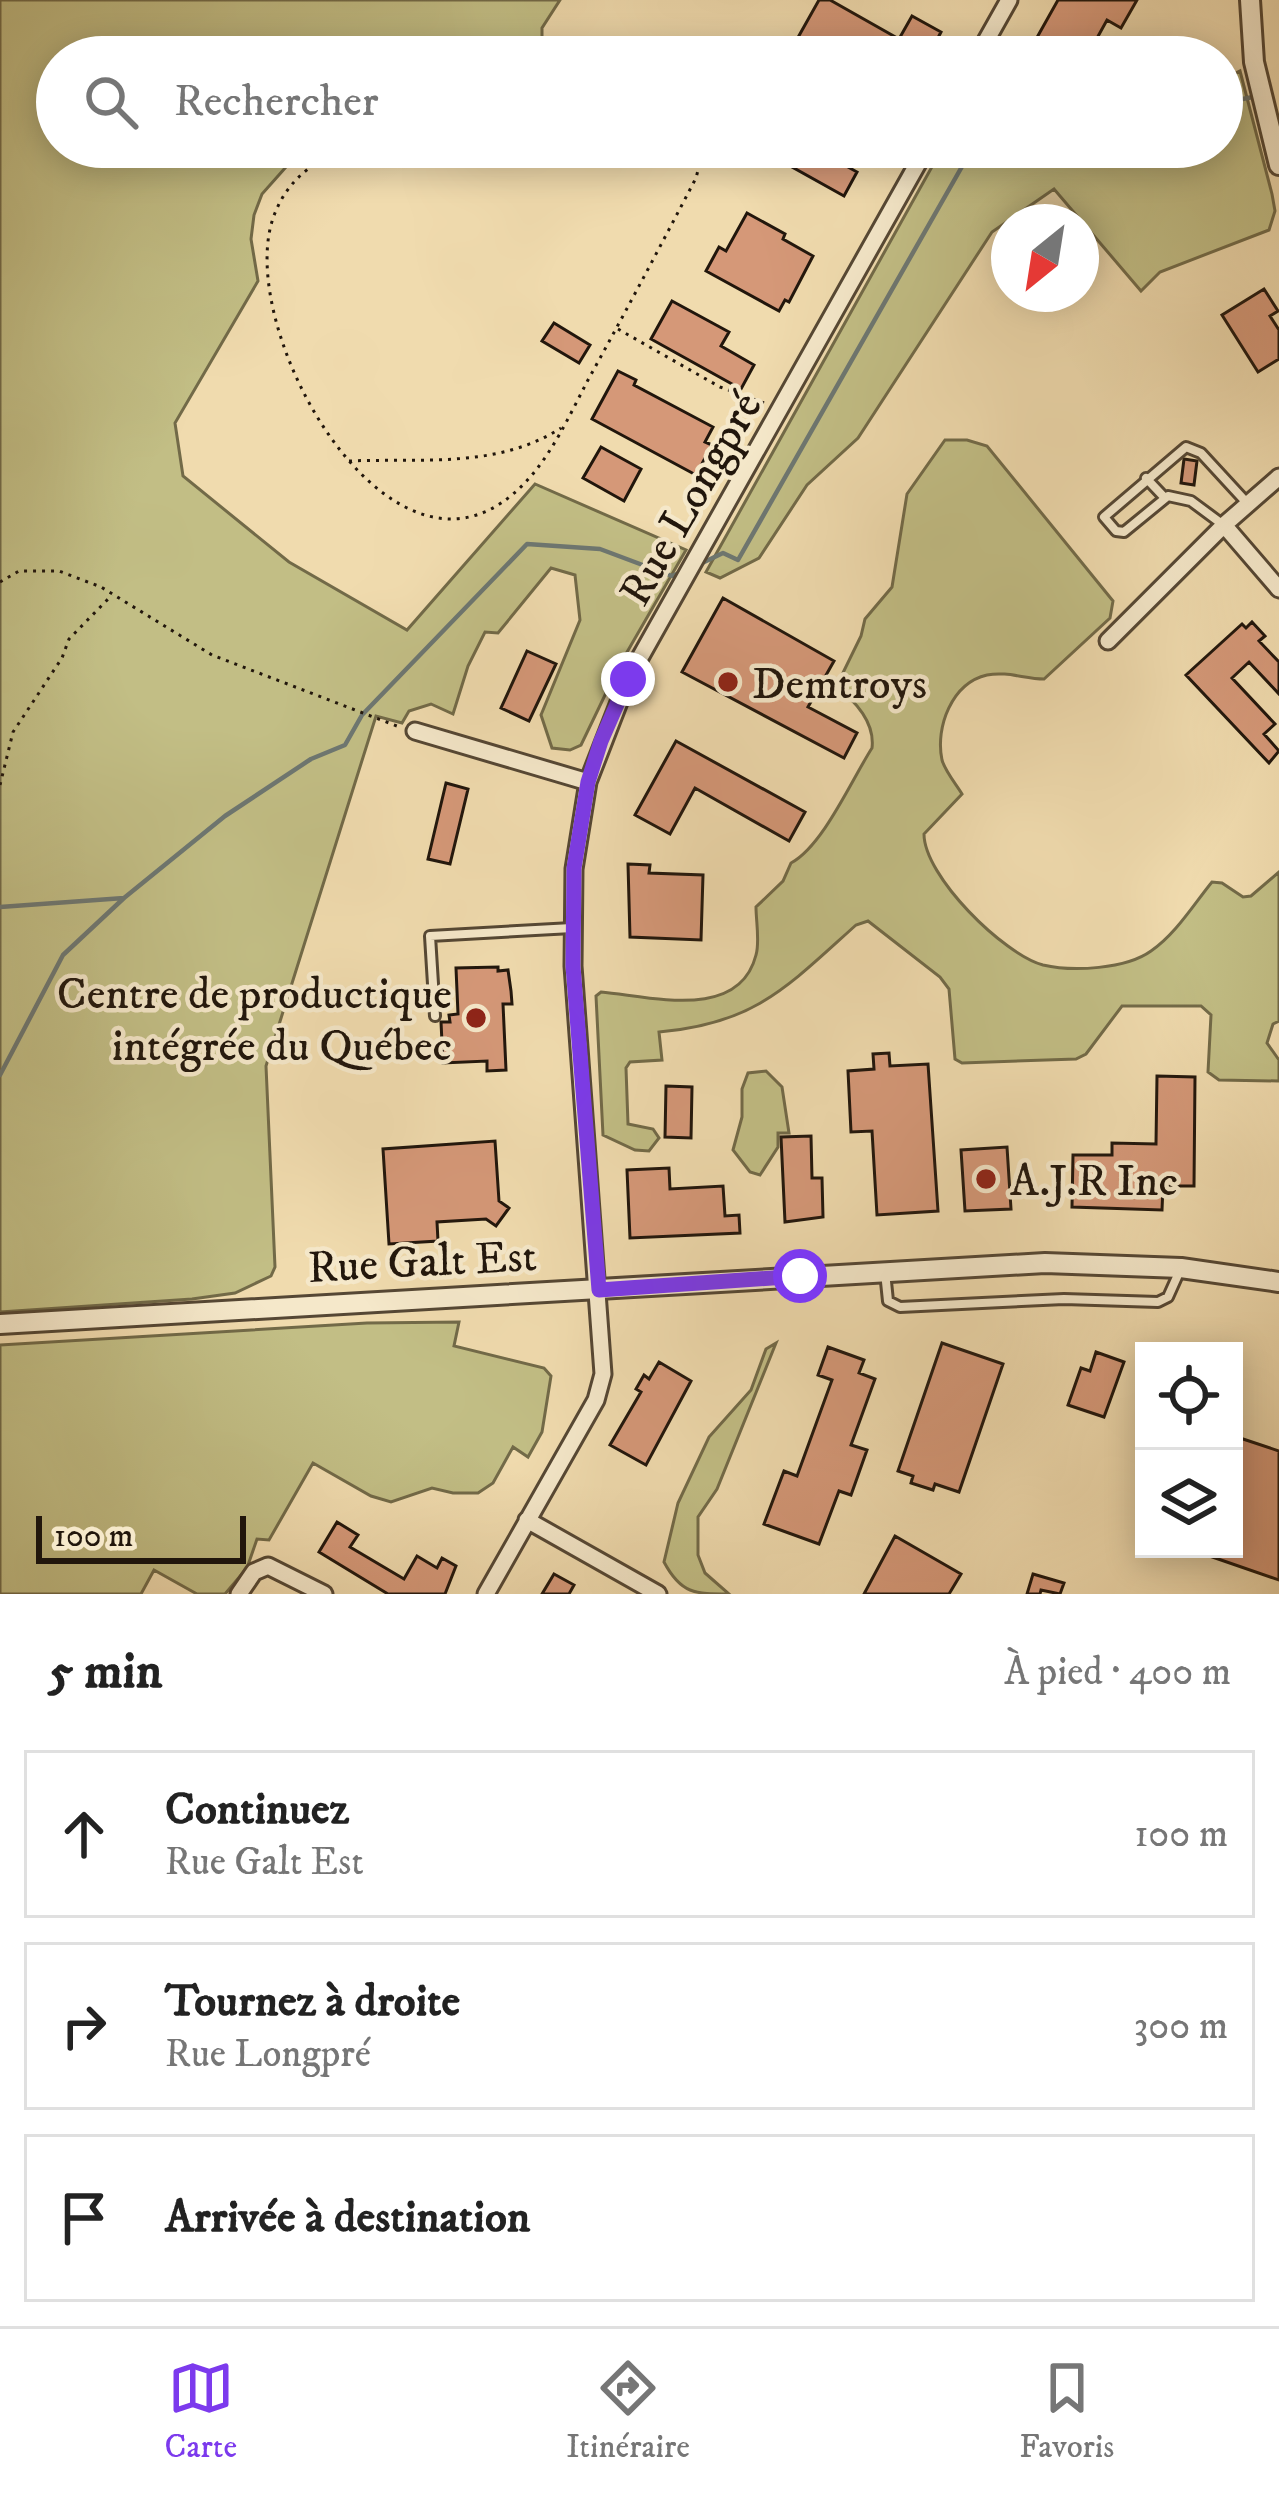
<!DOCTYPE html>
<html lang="fr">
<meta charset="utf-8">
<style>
body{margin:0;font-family:"IM FELL DW Pica",serif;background:#f6f6f6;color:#222}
.controls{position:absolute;right:36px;bottom:36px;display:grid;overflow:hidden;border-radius:0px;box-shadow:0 6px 30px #0003}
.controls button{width:108px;height:108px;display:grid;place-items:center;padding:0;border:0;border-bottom:3px solid #e0e0e0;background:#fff;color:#222;font:60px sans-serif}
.compass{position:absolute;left:991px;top:204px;width:108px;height:108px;border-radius:50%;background:#fff;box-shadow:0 6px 30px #0003;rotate:210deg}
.scale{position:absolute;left:36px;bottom:30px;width:210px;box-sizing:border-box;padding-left:12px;border:6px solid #21160c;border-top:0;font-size:33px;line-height:42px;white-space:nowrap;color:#21160c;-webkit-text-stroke:9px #f5e8ca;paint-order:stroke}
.stop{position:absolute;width:36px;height:36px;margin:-27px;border:9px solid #7c3aed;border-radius:50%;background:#fff}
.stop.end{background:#7c3aed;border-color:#fff;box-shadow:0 3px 12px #0008}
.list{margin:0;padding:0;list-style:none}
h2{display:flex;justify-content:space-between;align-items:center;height:156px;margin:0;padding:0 48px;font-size:51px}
h2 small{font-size:39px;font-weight:400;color:#767676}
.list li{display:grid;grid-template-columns:78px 1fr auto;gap:36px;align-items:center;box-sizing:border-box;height:168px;margin:0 24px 24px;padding:0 24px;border:3px solid #e0e0e0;border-radius:0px}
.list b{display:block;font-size:45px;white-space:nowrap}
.list p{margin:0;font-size:39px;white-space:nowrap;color:#767676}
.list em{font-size:39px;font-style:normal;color:#767676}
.icon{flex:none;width:66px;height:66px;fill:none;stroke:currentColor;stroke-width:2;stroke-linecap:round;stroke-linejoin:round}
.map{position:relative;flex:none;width:1279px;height:1594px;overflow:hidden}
.search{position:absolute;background:#fff;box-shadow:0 6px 30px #0003;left:36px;right:36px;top:36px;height:132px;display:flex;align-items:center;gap:30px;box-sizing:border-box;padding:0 42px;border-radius:66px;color:#767676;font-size:45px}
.sheet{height:732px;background:#fff}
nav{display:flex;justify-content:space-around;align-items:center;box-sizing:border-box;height:168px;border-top:3px solid #e0e0e0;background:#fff;font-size:33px;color:#767676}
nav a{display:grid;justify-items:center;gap:6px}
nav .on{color:#7c3aed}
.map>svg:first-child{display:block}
.green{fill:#c2be85;stroke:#726a48;stroke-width:3}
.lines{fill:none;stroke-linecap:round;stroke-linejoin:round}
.stream{stroke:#6d7772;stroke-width:4.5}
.building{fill:#d59878;stroke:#21160c;stroke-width:3}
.service-casing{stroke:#554734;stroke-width:14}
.minor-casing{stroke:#554734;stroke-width:21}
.tertiary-casing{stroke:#554734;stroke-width:24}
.path{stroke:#21160c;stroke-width:3;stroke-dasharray:3 6;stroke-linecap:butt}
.service{stroke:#f5e8ca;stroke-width:8}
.minor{stroke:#f5e8ca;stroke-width:15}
.tertiary{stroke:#f5e8ca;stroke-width:18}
.route{stroke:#7c3aed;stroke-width:15}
.poi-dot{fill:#8f2418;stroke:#f5e8ca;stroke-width:4.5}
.labels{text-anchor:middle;stroke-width:9;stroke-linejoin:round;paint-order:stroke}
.street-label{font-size:45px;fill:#21160c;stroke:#f5e8ca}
.poi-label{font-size:45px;fill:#21160c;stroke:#f5e8ca;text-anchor:start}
</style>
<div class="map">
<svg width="1279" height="1594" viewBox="0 0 1279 1594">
<rect width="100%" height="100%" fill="#f0dbae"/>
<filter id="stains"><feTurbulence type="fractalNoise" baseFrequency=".00167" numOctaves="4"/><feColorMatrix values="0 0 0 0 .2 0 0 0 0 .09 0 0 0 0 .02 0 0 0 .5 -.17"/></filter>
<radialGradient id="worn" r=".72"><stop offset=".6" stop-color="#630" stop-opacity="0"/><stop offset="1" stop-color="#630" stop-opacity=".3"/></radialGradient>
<path class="green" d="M0 0H560L542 28V41L510 57H57V147H326L286 167 262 194 254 215 251 239 258 281 175 423 183 476 289 562 407 630 535 484 686 550 619 666 581 745 570 750 552 748 541 715 580 620 575 575 551 568 498 633 485 632 468 666 453 714 431 704 409 711 402 723 376 716 266 1066 275 1267 271 1276 235 1293 192 1299 0 1312Z
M1240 71 1272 194 1275 211 1269 230 1160 272 1141 291 1054 189 992 232 858 438 807 485 759 558 720 578 706 572 943 147H1222V80Z
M945 440H967L987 446 1113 601 1110 618 1044 679C1025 679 1007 671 987 675 952 683 935 727 942 760 945 771 956 784 962 794L924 834C924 876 1003 954 1043 965 1073 972 1126 969 1151 951 1175 935 1194 904 1212 882L1222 883 1243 897 1251 896 1279 872V1021L1273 1024 1267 1043 1279 1060V1081L1219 1080 1208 1072 1211 1015 1201 1006H1122L1086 1054 1076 1059 962 1063 955 1059 949 989 940 977 868 921 856 925C788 986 755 1024 659 1032L662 1060 630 1062 626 1068 628 1124 653 1129 659 1138 649 1151 635 1150 603 1135 596 996 601 992C649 996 739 1022 756 955 760 942 756 921 756 907L783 881 791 863C823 846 852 779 872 748 875 723 856 701 836 687L861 636 865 619 892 587 907 494Z
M766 1071 782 1087 789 1133H778V1147L760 1175 750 1172 733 1150 742 1117V1089L748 1073Z
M459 1322 454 1346 544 1368 551 1376 542 1432 528 1457 513 1447 493 1483 478 1493H453L432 1488 391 1502 371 1496 313 1463 269 1540 257 1539 247 1568 225 1594H197L154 1570 141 1594H0V1345L367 1323Z
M776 1343 717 1489 698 1517V1555L705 1573 729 1594C695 1594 681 1594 664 1562L678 1503 709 1437 751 1390 766 1349Z"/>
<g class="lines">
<path class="stream" d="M1222 103 1258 96
M700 564 723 553 738 560 968 156 980 147
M0 907 124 898
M0 1075 63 955 124 898 225 816 311 759 345 745 362 715 527 544 600 549 672 576 684 571"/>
</g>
<path class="building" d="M819 0H830L899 39 912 16 941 32 928 57H787Z
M1058 0H1137L1121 28 1107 20 1091 49 1105 57H1026Z
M756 147H812L857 172 844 196Z
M747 213 785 234 783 239 813 256 789 302 785 300 779 311 706 271 719 247 726 251Z
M1264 289 1278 311 1270 316 1279 330V359L1258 372 1222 315Z
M672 301 729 332 721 346 754 365 741 389 651 339Z
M554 323 590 345 579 363 542 341Z
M618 371 636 380 634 385 713 427 705 442 712 445 696 475 592 419Z
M601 447 641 469 624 501 583 478Z
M1184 459 1197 461 1194 485 1181 483Z
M723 598 834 661 808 707 857 733 844 758 682 672Z
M1252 622 1265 636 1259 641 1279 662V694L1249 662 1232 678 1275 724 1264 734 1279 751 1269 763 1186 675 1242 624 1246 628Z
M527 651 556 664 529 721 501 708Z
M676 741 805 812 789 841 695 788 670 834 635 815Z
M446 783 468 789 450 864 428 859Z
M628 864 650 865 649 873 703 875 701 940 630 937Z
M498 967V971L508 970 511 991 512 1004H503L506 1070 487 1071V1061L443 1063 441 1022H450L449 1015 458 1014 456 968Z
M889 1053 890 1066 928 1064 938 1211 877 1215 872 1131 851 1132 848 1071 874 1069 873 1054Z
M1157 1076 1195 1077 1194 1186H1163L1162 1210 1072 1207 1073 1155H1112V1143L1156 1144Z
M666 1086 692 1087 691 1138 665 1137Z
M811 1136 812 1178H822L823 1217 785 1222 781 1137Z
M495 1141 499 1201 509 1208 496 1226 486 1219 437 1222 438 1241 389 1244 383 1149Z
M1007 1147 1011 1209 965 1211 961 1150Z
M669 1168 670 1189 723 1186 725 1216 739 1215 740 1233 630 1238 627 1170Z
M942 1343 1003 1364 959 1492 935 1484 933 1490 911 1483 913 1476 898 1471Z
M828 1347 864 1360 859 1373 875 1379 851 1445 867 1450 851 1495 839 1491 819 1544 764 1524 784 1471 797 1476 832 1380 818 1375Z
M1096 1352 1124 1362 1104 1417 1068 1405 1081 1368 1090 1371Z
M659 1362 691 1381 646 1465 610 1445 641 1392 636 1389 644 1375 649 1379Z
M1234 1436 1279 1451V1580L1195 1551 1234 1549Z
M337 1522 358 1535 350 1547 404 1579 417 1556 437 1568 442 1558 456 1566 445 1594H388L319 1552Z
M895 1536 961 1574 949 1594H864Z
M554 1574 574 1585 569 1594H542Z
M1033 1574 1064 1583 1060 1594 1041 1590 1040 1594H1027Z"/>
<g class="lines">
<g class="service-casing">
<path id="service" d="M1146 478 1164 497
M1222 524 1191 501 1168 496 1124 532 1116 531 1104 517 1186 447 1201 453 1247 503
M435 1016 430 936 572 928
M885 1272 888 1301 900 1307 1064 1299 1158 1302 1168 1297 1181 1268"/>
</g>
<g class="minor-casing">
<path id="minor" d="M977 57 1009 0
M1224 525 1279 589
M1108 641 1224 525 1279 477
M415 731 588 782
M527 1520 658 1594
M239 1594 254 1572 268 1566 324 1594
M486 1594 596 1400 603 1374 573 966 574 869 588 782 628 679 927 147"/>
</g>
<g class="tertiary-casing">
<path id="tertiary" d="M1250 0 1254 62 1279 165
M0 1324 1045 1263 1181 1268 1279 1282"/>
</g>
<path class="path" d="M536 57 587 46 641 57
M346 147C314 162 289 178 275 213 230 321 385 604 513 494 547 466 568 418 588 380 625 313 661 245 696 178L704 147
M618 329 720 387 764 403
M349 461C422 458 497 469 561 428
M0 582 19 571H59L101 587 212 655 402 728
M0 785 13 732 62 658 69 639 112 595"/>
<use href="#service" class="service"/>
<use href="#minor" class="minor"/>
<use href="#tertiary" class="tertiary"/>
</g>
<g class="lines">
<path class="route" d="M628 679 601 741 588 782 574 868 573 966 599 1290 800 1276"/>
</g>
<g class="poi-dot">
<circle cx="728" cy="682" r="12"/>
<circle cx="476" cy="1018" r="12"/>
<circle cx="986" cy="1179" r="12"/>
</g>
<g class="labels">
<g class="street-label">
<text transform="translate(689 498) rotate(-60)" y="16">Rue Longpré</text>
<text transform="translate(422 1260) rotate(-3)" y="16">Rue Galt Est</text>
</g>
<g class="poi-label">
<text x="752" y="698">Demtroys</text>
<text x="452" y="1008" text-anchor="end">Centre de productique<tspan x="452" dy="52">intégrée du Québec</tspan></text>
<text x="1010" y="1195">A.J.R Inc</text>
</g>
</g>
<rect width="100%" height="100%" filter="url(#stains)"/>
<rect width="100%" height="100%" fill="url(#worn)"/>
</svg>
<div class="controls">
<button><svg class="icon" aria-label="locate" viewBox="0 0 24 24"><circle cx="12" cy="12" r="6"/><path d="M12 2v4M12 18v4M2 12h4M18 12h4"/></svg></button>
<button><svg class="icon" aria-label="layers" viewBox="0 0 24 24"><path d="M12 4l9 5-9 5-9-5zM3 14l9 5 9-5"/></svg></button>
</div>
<svg class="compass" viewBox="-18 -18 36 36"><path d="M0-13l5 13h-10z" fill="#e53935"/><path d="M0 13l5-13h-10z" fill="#767676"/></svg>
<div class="scale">100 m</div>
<div class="stop" style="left:800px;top:1276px"></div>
<div class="stop end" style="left:628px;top:679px"></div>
<div class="search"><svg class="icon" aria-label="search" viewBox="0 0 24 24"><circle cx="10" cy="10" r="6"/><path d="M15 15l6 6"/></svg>Rechercher</div>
</div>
<section class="sheet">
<h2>5 min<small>À pied · 400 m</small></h2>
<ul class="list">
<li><svg class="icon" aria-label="ahead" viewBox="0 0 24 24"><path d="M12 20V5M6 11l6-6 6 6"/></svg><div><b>Continuez</b><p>Rue Galt Est</p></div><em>100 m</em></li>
<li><svg class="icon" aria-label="right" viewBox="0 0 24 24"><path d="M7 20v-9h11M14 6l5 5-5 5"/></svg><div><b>Tournez à droite</b><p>Rue Longpré</p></div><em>300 m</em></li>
<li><svg class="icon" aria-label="arrive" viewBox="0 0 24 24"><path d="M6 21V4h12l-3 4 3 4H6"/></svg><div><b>Arrivée à destination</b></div></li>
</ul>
</section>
<nav>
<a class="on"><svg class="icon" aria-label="map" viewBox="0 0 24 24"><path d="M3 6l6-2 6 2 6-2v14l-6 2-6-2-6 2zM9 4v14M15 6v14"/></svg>Carte</a>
<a><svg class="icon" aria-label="directions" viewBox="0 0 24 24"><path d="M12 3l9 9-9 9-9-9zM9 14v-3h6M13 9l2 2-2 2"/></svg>Itinéraire</a>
<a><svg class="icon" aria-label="saved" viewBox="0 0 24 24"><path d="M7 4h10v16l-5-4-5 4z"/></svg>Favoris</a>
</nav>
